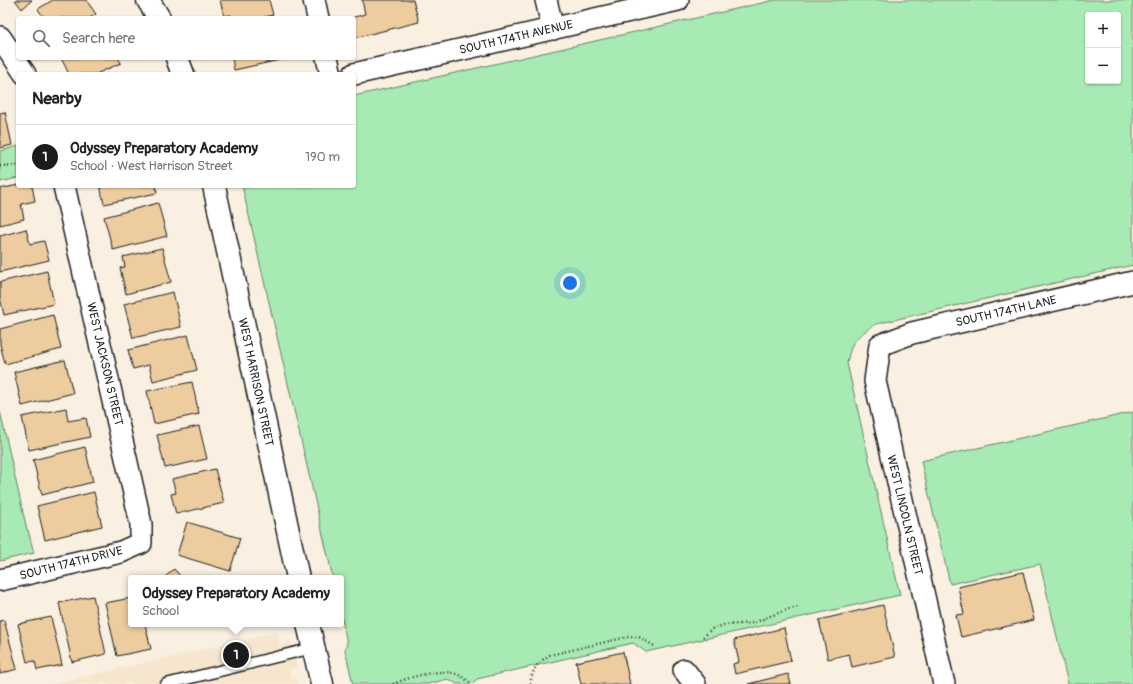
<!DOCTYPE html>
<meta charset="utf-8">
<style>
body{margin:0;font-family:Pangolin,sans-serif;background:#f2f2f2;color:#222}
.controls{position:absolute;right:12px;top:12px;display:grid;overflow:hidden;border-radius:4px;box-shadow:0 1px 3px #0004}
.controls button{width:36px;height:36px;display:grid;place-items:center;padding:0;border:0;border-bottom:1px solid #e0e0e0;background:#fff;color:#222;font:20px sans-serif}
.you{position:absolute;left:570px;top:283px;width:14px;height:14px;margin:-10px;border:3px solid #fff;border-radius:50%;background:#1a73e8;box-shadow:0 0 0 6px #1a73e833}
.badge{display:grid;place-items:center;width:26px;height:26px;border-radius:50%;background:#1c1c1c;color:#fff;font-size:13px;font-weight:700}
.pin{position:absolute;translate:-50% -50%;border:2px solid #fff;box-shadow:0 1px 4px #0006}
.popup{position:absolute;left:128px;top:575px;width:216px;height:52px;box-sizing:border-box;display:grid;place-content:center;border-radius:4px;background:#fff;filter:drop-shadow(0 1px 3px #0005);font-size:13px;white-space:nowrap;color:#767676}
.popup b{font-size:15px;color:#222}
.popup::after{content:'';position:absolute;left:50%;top:100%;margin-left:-8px;border:8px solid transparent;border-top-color:#fff}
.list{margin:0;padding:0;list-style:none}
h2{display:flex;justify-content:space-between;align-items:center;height:52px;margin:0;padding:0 16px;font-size:17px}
h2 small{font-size:13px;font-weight:400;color:#767676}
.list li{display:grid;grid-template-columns:26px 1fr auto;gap:12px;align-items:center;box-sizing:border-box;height:64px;padding:0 16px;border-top:1px solid #e0e0e0}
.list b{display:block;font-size:15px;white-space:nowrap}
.list p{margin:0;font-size:13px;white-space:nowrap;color:#767676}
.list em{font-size:13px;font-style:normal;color:#767676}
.icon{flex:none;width:22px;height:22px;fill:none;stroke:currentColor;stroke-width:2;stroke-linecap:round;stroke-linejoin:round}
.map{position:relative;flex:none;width:1133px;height:684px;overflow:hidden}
.search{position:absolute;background:#fff;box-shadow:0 1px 3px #0004;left:16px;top:16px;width:340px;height:44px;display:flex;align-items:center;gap:10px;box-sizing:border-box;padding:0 14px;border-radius:4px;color:#767676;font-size:15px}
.panel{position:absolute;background:#fff;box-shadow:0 1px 3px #0004;left:16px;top:72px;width:340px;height:116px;border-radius:4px}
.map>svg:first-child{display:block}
.built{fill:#f6e6ce}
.green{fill:#a8eab3;stroke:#628368;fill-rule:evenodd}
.building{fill:#edcd9f;stroke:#1c1c1c}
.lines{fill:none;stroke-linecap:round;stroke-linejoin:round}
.service-casing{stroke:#1c1c1c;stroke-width:13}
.minor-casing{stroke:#1c1c1c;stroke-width:24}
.tertiary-casing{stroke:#1c1c1c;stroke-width:25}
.path{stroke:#1c1c1c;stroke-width:2.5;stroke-dasharray:1 3;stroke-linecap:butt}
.service{stroke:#fff;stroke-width:10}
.minor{stroke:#fff;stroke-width:21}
.tertiary{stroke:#fff;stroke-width:22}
.labels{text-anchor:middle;stroke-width:3;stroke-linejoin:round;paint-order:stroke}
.street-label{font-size:12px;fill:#1c1c1c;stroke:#fff}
</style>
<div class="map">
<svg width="1133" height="684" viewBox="0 0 1133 684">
<rect width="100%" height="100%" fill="#faf0e2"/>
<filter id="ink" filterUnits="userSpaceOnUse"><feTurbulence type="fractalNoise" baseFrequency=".025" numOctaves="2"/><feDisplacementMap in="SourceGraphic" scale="8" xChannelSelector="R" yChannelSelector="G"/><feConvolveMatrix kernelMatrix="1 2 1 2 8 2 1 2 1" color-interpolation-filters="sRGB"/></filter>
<g filter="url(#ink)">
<path class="built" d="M278 632 280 646 291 640 298 668 290 669V671L291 676 296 677 298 684H52Z"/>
<path class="green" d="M775 0H1133V265L876 324C856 337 852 339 847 363L900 595 646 652 633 643 477 679 472 684H457L448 679 428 684H353L345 650 347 643 341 614V578H333L242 186H354V96ZM1088 15H1118V81H1088Z
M18 146V178L0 182V151Z
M0 411 27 530H28L34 553 0 561Z
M1133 412V684H1068L1040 564 950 584 921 461Z"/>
<path class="building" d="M15 0H32L22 9Z
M53 0H86L96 14 90 18H44L38 9Z
M220 0H269L273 15 261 18H232L231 15 224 16Z
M362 0H413L419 22 354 38V18H351L365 14Z
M61 58H118L121 63 96 74H69Z
M232 58H289L234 70Z
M5 112 12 145 0 148V113Z
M18 185 32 186 35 201 21 204 24 219 0 225V189Z
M100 186H156L157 193 104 204Z
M158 203 167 236 113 250 104 217Z
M26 229 30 244 44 241 49 260 0 272V236Z
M162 248 171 282 126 294 120 268 125 267 123 257Z
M47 271 54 304 4 315 0 297V282Z
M173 292 181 327 133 338 124 304Z
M53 315 61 349 5 364 0 344V329Z
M188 335 197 370 153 381 149 365 133 369 128 350Z
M65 360 73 393 22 406 14 372Z
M192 382 199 414 154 424 147 391Z
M66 408 68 421 86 418 90 437 29 450 22 417Z
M199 426 207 459 165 468 157 435Z
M85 447 93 482 42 495 33 460Z
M215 469 224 503 176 514 171 494 176 493 172 479Z
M94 492 102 526 45 540 37 506Z
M187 522 240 538 230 571 177 555Z
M174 569 182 578H164Z
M1023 572 1034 620 961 637 956 615 964 614 958 587Z
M93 596 106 654 72 662 59 603Z
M131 598V624H145L151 649 117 656 105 603Z
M883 605 895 657 852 667 849 654 828 659 819 620Z
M51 617 62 665 37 670 35 661 27 662 18 624Z
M4 620 17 669 0 674V621Z
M784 628 791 661 735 674 733 664 739 662 734 640Z
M623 652 630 684H581L576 662Z
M788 674 791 684H748Z"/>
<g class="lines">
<g class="service-casing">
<path id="service" d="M166 684 313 648"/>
</g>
<g class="minor-casing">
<path id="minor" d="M314 0 318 18
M546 0 553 29
M0 37 25 74
M327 58 331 74
M354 74 678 0
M0 580 121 552 141 543V524L64 186
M684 670 695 684
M944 684 875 381 880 345 912 333 1133 282"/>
</g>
<g class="tertiary-casing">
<path id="tertiary" d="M148 0 159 18
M177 58 183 74
M214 186 298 578
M308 624 322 684"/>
</g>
<path class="path" d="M0 166 18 165
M703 637 712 629 724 625 753 623 786 610 798 607
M393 684C410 677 442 667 459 675 463 677 468 681 472 684
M530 684C533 668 537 663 550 655L627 637H639L654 646"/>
<use href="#service" class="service"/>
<use href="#minor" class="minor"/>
<use href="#tertiary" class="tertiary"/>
</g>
</g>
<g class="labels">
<g class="street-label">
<text transform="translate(516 37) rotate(-13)" y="4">SOUTH 174TH AVENUE</text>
<text transform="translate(1006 311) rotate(-13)" y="4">SOUTH 174TH LANE</text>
<text transform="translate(105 364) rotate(77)" y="4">WEST JACKSON STREET</text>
<text transform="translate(256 382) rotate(78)" y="4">WEST HARRISON STREET</text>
<text transform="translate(905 515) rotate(77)" y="4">WEST LINCOLN STREET</text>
<text transform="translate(71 563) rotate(-14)" y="4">SOUTH 174TH DRIVE</text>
</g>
</g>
</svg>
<div class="controls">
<button>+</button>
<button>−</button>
</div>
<div class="you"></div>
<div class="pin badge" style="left:236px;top:655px">1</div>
<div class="popup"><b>Odyssey Preparatory Academy</b>School</div>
<div class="search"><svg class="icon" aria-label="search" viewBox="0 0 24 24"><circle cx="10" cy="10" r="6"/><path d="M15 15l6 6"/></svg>Search here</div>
<section class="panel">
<h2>Nearby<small></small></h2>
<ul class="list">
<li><span class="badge">1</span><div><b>Odyssey Preparatory Academy</b><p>School · West Harrison Street</p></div><em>190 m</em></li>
</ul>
</section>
</div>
